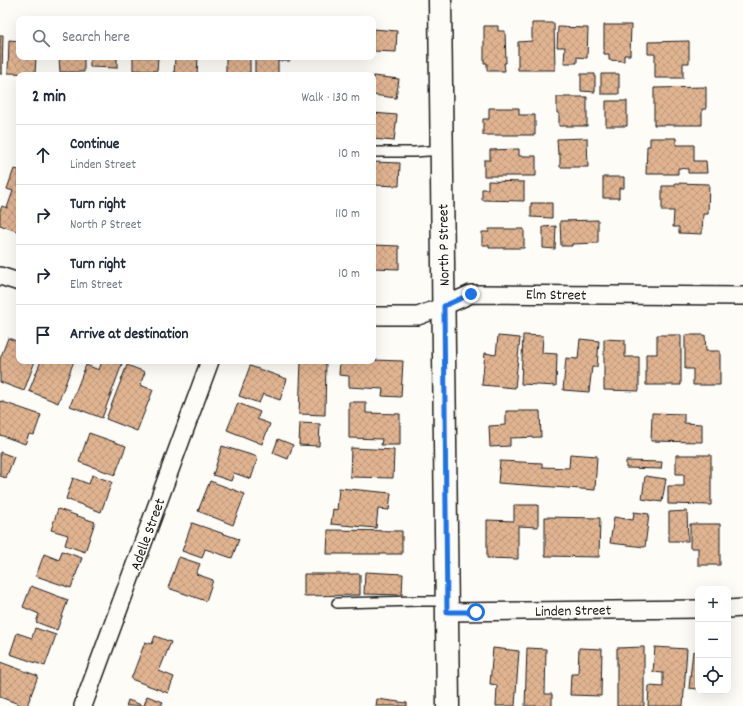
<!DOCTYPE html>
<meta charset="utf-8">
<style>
body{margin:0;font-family:Dekko,sans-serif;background:#f6f6f7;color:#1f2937}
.controls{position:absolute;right:12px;bottom:12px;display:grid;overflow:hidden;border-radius:8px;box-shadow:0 4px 16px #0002}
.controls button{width:36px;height:36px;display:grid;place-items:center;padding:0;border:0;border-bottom:1px solid #e0e1e3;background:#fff;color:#1f2937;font:20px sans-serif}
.stop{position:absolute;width:12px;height:12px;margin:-9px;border:3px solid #1a73e8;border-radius:50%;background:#fff}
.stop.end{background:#1a73e8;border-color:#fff;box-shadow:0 1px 4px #0008}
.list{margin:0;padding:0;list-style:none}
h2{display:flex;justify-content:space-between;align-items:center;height:52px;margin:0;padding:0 16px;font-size:17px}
h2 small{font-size:13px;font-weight:400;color:#747a83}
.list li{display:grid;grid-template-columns:26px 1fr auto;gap:12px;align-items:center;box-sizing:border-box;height:60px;padding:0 16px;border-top:1px solid #e0e1e3}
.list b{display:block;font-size:15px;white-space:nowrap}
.list p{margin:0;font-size:13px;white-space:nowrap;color:#747a83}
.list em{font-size:13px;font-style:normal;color:#747a83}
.icon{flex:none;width:22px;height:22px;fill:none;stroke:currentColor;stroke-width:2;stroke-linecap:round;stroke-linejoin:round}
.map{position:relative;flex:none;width:743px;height:706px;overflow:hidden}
.search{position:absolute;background:#fff;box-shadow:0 4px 16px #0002;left:16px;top:16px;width:360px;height:44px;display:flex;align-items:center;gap:10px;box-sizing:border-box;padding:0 14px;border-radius:8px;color:#747a83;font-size:15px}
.panel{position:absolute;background:#fff;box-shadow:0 4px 16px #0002;left:16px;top:72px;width:360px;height:292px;border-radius:8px}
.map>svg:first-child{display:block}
.building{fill:url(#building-cross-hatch);stroke:#1c1c1c}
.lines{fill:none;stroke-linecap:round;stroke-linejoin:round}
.service-casing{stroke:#1c1c1c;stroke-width:12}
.minor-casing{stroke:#1c1c1c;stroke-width:20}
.tertiary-casing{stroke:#1c1c1c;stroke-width:25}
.service{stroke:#fdfcf7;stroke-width:9}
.minor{stroke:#fdfcf7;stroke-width:17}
.tertiary{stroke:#fdfcf7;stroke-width:22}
.route{stroke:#1a73e8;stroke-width:5}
.labels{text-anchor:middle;stroke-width:3;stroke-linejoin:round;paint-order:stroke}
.street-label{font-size:15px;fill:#1c1c1c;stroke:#fdfcf7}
</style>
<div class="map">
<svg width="743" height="706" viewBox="0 0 743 706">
<defs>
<pattern id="building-cross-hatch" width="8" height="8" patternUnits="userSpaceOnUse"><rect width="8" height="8" fill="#e1b491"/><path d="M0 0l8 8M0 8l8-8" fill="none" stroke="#c09a7c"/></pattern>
</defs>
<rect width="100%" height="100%" fill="#fdfcf7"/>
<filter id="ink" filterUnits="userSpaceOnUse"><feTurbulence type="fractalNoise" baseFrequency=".025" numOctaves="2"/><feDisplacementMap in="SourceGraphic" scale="8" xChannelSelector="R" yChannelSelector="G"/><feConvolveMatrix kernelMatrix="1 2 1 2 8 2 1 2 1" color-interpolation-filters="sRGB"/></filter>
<g filter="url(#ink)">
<path class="building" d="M532 23H554L555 70H518V42L532 41Z
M604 25H631L630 55H624V61L609 60V54H604Z
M484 26H498V31H505L506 63H504L505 71H487V63H484Z
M558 27 588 28 587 58 577 57V63H564L565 47H557Z
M373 29 397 31 396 52 373 51Z
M0 35H3L2 74H0Z
M9 40 19 41V57H36L35 74 8 73Z
M689 41V63H683V78H655V54H648V42Z
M59 57H84V72H60Z
M90 57H117V68L90 67Z
M133 57H158L157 71 133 70Z
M175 57H198L197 75H174Z
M226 57H250V75H226Z
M255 57H290V61H278V75H255Z
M581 74H595V92L581 91Z
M601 74H619V94H601Z
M373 76 399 79 396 98 373 95Z
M706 87V109H702V125H654V88Z
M557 97H587V126H559V113H557Z
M606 101H627V126H606Z
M489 108H519V115H535V135H483V119H489Z
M373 113 397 115 394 141 373 139Z
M587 138 588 167H560V154H558L557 139Z
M650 138H676V145H694V161H706L707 173H688V169L678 168V174H646L647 146H650Z
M519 149V156H536V176H484V160H490V150Z
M373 162 400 163 399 186 373 185Z
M14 169 19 170V232L0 225V211L2 206 7 208 13 191 7 189Z
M603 177H624V188H619V198H603Z
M488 181 524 182V201L482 200V189H488Z
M675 183 709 184 708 214H703L702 234 679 233V227H673L674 211H662V186H675Z
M531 203H552V218L531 217Z
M598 220V243L572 244V246H561L560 221Z
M556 226 555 249 543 248V227Z
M489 229H524V248H489V245H482V232H489Z
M373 245 399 246V269L373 268Z
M523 335 543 336 542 353 557 354 556 386 521 384Z
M657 335H681V385H646V354H657Z
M685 335H705L706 351H720V385H693V369H685Z
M498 336 520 338 515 388 482 385 485 353 496 355Z
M8 338 19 342V361H35L24 391 0 382V359Z
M580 339 599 341 597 367H592L589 392 563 390 566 358 578 359Z
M604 339 625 340V357H639V391L604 390Z
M373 360 403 361 401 397 382 396 383 389 349 387V376L339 375 340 361H373Z
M41 361H74L58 403 29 391Z
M102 361H114L122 364 102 418 70 406 86 365 99 370Z
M301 361H326L325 415 299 414Z
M127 365 145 372 140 385 153 390 137 431 106 419Z
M250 366 287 379 280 400 263 394 259 403 239 396Z
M0 401 41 415 34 435 29 434 25 444 0 435Z
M349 402H366V413L400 414V445H381L382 439 349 438Z
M238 403 260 412 257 419 270 424 262 444 227 430Z
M506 411H540L541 437 510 438V446L490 447 489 426 506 425Z
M652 413 684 414V423L702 424V442L651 441Z
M300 423 320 424 319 446 299 445Z
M89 433 126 446 115 475 79 462Z
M278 439 293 445 288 459 273 453Z
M222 446 258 457 251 479 234 473 231 481 213 475Z
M351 448 394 450 393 478 350 477Z
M0 452 14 457 6 478 0 476Z
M570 454 597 456 595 490 498 483 500 461 542 463V467L569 468Z
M676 455H711V505L668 504V486H684V474H676Z
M626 461 662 462 661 469 626 468Z
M92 475 112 482 101 512 66 499 73 478 89 484Z
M645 476 666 479 662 502 642 499Z
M210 481 245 494 233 525 198 511Z
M339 488 391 493 389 510 378 509 376 528 331 524 333 509 337 510Z
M514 505H538V527L518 526V559L487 558V520L514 521Z
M58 509 95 522 85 552 65 545 68 535 51 530Z
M687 511 688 541H669V512Z
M634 512 649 514 645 547 610 543 614 517 633 520Z
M545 517 600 518 599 557 545 556Z
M192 523 239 539 232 558 205 549 202 558 182 551Z
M690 524H720V565H698V548H690Z
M328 530 402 531V554H327Z
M62 551 82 558 71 588 36 576 44 554 59 560Z
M179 557 200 564 196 574 213 580 206 601 168 588Z
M365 572 403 574 402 595 364 594Z
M304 574H360V595L304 596Z
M31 586 68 600 57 630 36 622 39 614 23 607Z
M35 628 56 635 45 666 10 654 17 633 32 638Z
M155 636 171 642 159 671 174 677 168 693 131 679 145 642 152 644Z
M644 647V706H617V648Z
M655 647 687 649 683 706H648L649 686 663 687V673L653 672Z
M493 648 519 651 515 706H496L497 685 490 684Z
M527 648 546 649 545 694H552V706H525Z
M579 648 602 649 601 696 570 695 571 674H578Z
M693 651 698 652V689L689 688Z
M0 662 38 676 27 706H24L0 697Z
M147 696 163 702 161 706H126L128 700 144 706Z
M377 699 407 703V706H376Z"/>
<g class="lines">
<g class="service-casing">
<path id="service" d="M373 152H414L442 150
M337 603 418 601H447"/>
</g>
<g class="minor-casing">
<path id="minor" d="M0 276 19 282
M373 316H418L444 306 471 294 743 296
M728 609 743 608
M447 612 698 609
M83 706 210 361"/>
</g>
<g class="tertiary-casing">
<path id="tertiary" d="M440 0 448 706"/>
</g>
<use href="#service" class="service"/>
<use href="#minor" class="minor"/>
<use href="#tertiary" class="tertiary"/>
</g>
</g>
<g class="lines" filter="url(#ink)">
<path class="route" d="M471 294 444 306 447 612H476"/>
</g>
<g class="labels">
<g class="street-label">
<text transform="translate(443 245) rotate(-91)" y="5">North P Street</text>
<text transform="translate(556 294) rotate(1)" y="5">Elm Street</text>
<text transform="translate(147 534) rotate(-70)" y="5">Adelle Street</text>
<text transform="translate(573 610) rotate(-1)" y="5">Linden Street</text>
</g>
</g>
</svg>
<div class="controls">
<button>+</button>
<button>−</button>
<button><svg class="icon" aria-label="locate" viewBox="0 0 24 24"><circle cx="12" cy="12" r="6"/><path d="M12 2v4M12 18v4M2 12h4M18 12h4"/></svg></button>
</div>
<div class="stop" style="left:476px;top:612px"></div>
<div class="stop end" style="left:471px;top:294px"></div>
<div class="search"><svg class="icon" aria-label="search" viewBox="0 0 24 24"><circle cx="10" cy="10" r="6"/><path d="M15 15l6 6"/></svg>Search here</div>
<section class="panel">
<h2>2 min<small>Walk · 130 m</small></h2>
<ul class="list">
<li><svg class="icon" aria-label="ahead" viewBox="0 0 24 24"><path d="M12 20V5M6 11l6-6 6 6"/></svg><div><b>Continue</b><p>Linden Street</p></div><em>10 m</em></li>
<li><svg class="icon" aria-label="right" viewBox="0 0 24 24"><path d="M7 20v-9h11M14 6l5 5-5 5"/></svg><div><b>Turn right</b><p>North P Street</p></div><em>110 m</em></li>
<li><svg class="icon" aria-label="right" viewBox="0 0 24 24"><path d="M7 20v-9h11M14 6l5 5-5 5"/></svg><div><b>Turn right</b><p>Elm Street</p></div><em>10 m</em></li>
<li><svg class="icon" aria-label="arrive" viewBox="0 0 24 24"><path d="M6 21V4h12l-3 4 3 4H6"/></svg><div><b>Arrive at destination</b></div></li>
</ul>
</section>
</div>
